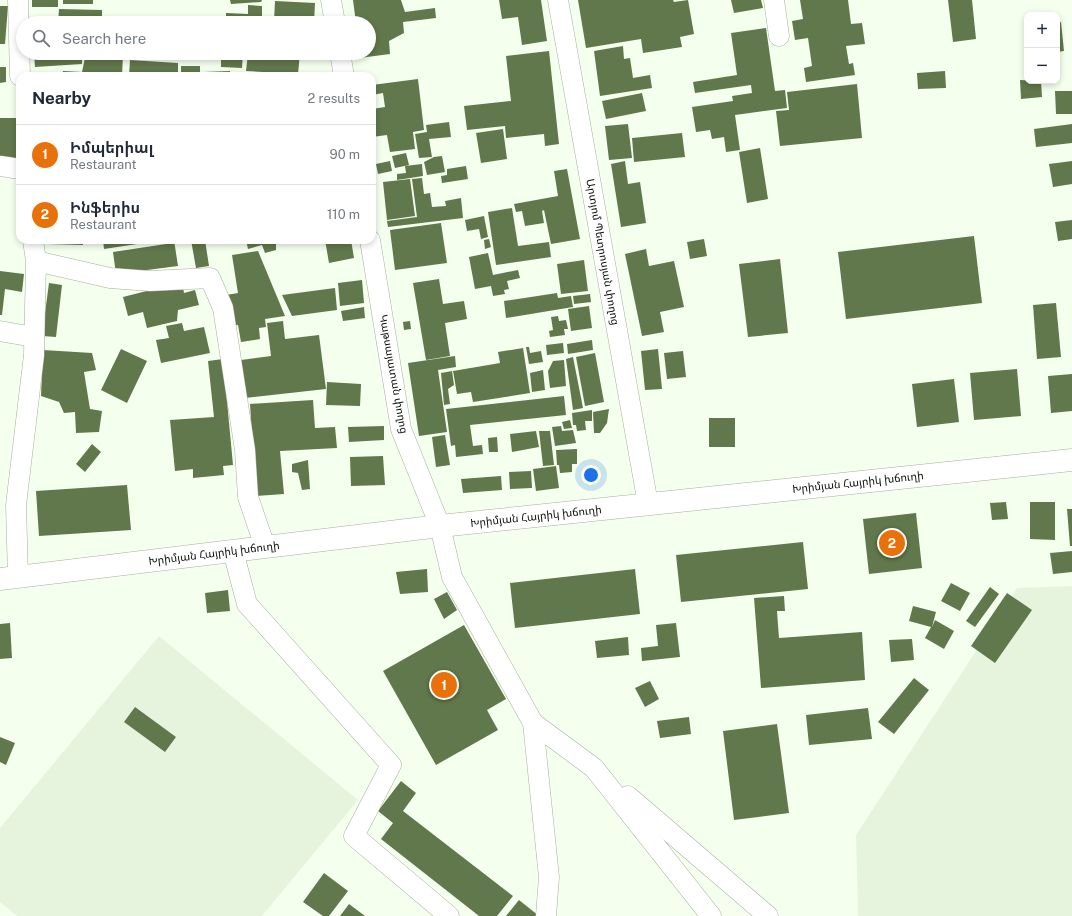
<!DOCTYPE html>
<meta charset="utf-8">
<style>
body{margin:0;font-family:"Public Sans","Noto Sans Armenian",sans-serif;background:#f2f2f3;color:#1f2937}
.controls{position:absolute;right:12px;top:12px;display:grid;overflow:hidden;border-radius:8px;box-shadow:0 2px 6px #0003}
.controls button{width:36px;height:36px;display:grid;place-items:center;padding:0;border:0;border-bottom:1px solid #e0e1e3;background:#fff;color:#1f2937;font:20px sans-serif}
.you{position:absolute;left:591px;top:475px;width:14px;height:14px;margin:-10px;border:3px solid #fff;border-radius:50%;background:#1a73e8;box-shadow:0 0 0 6px #1a73e833}
.badge{display:grid;place-items:center;width:26px;height:26px;border-radius:50%;background:#ea580c;color:#fff;font-size:13px;font-weight:700}
.pin{position:absolute;translate:-50% -50%;border:2px solid #fff;box-shadow:0 1px 4px #0006}
.list{margin:0;padding:0;list-style:none}
h2{display:flex;justify-content:space-between;align-items:center;height:52px;margin:0;padding:0 16px;font-size:17px}
h2 small{font-size:13px;font-weight:400;color:#747a83}
.list li{display:grid;grid-template-columns:26px 1fr auto;gap:12px;align-items:center;box-sizing:border-box;height:60px;padding:0 16px;border-top:1px solid #e0e1e3}
.list b{display:block;font-size:15px;white-space:nowrap}
.list p{margin:0;font-size:13px;white-space:nowrap;color:#747a83}
.list em{font-size:13px;font-style:normal;color:#747a83}
.icon{flex:none;width:22px;height:22px;fill:none;stroke:currentColor;stroke-width:2;stroke-linecap:round;stroke-linejoin:round}
.map{position:relative;flex:none;width:1072px;height:916px;overflow:hidden}
.search{position:absolute;background:#fff;box-shadow:0 2px 6px #0003;left:16px;top:16px;width:360px;height:44px;display:flex;align-items:center;gap:10px;box-sizing:border-box;padding:0 14px;border-radius:22px;color:#747a83;font-size:15px}
.panel{position:absolute;background:#fff;box-shadow:0 2px 6px #0003;left:16px;top:72px;width:360px;height:172px;border-radius:12px}
.map>svg:first-child{display:block}
.built{fill:#e7f4dd}
.building{fill:#60784b}
.lines{fill:none;stroke-linecap:round;stroke-linejoin:round}
.minor-casing{stroke:#a6af9f;stroke-width:21}
.highway-casing{stroke:#a6af9f;stroke-width:23}
.minor{stroke:#fff;stroke-width:20}
.highway{stroke:#fff;stroke-width:22}
.labels{text-anchor:middle;stroke-width:3;stroke-linejoin:round;paint-order:stroke}
.street-label{font-size:11px;fill:#0f120d;stroke:#fff}
</style>
<div class="map">
<svg width="1072" height="916" viewBox="0 0 1072 916">
<rect width="100%" height="100%" fill="#f5ffee"/>
<path class="built" d="M1072 586V916H858L856 835 1017 588Z
M159 636 358 800 262 916H17L0 902V828Z"/>
<path class="building" d="M32 0H58V7H32Z
M63 0H93V4H63Z
M230 0H262L261 2 231 4Z
M353 0H401L405 12 435 8 436 18 403 22 404 33 389 41 390 54 359 58V53H369V44L371 43 369 23H356Z
M499 0H541L547 41 522 45 518 17 502 19Z
M578 0H673L674 2 688 0 694 34 680 37 682 47 643 53 641 39 586 48Z
M731 0H761L763 8 734 13Z
M800 0H848L851 24 862 23 865 44 846 46 849 64 853 63 855 75 806 82 804 68 812 66 808 38 795 40 792 21 803 19Z
M948 0H972L976 39 953 42Z
M275 1 315 3 314 23 274 21Z
M248 5 262 6V23H226V13L248 14Z
M0 6H8L5 44H0Z
M59 9 102 10V23H58Z
M1061 22 1064 51 1057 52V23Z
M766 28 775 91 785 90 787 108 735 115 740 150 726 152 724 137 712 139 710 130 696 132 692 107 733 101 732 96 752 93 751 85 695 93 693 82 737 75 731 33Z
M623 46 624 59 630 58 633 78 650 75 652 88 600 96 594 51Z
M549 51 559 144 545 146 544 134 506 138 505 126 467 130 464 106 511 101 506 56Z
M34 53H82V64L35 67Z
M86 53 123 54 122 76H62L63 71 82 72Z
M221 53H243L242 68 221 67Z
M248 53H300L298 74 246 71Z
M130 60 178 63V76H129Z
M181 66H200V76H181Z
M0 67H6V82L0 83Z
M230 71V76H204V72Z
M945 71 946 88 918 89 917 73Z
M418 79 424 130 413 132 415 149 390 152 387 135 372 137V109L385 107 383 93 372 95V85Z
M1020 80 1041 81 1042 97 1021 99Z
M857 84 862 138 780 146 776 111 789 110 787 92Z
M1055 91H1072V114H1056Z
M642 93 646 111 606 119 602 101Z
M0 118H16V158H0Z
M449 122 451 137 429 139 432 157 419 158 415 134 427 132 426 125Z
M628 124 632 158 609 160 605 126Z
M1072 124V143L1036 147 1034 129Z
M503 129 507 159 481 163 476 133Z
M682 133 685 157 634 162 632 138Z
M760 148 768 199 747 203 739 152Z
M406 153 409 165 395 168 392 156Z
M442 156 445 172 427 175 424 162 434 157Z
M390 161 392 171 378 174 376 164Z
M625 161 628 184 640 182 646 223 621 227 611 164Z
M1072 161V184L1053 187 1049 164Z
M422 164 423 176 397 180V174L406 173 405 166Z
M466 166 468 179 442 183 441 176 447 175V169Z
M567 169 580 239 551 244 544 210 542 211 544 223 525 226 522 211 516 212 514 204 558 196 554 171Z
M422 178 424 194 430 193 432 207 446 206 445 201 461 198 463 218 388 227 387 221 417 217 412 179Z
M410 179 415 216 387 220 383 182Z
M512 208 518 246 549 242 551 257 496 265 488 212Z
M484 216 488 237 481 239 479 229 467 231 465 220Z
M1072 220V239L1058 241 1055 222Z
M441 223 447 263 395 270 390 230Z
M974 236 982 303 846 319 838 252Z
M489 239 491 247 485 249 484 240Z
M704 239 707 256 690 259 687 242Z
M49 240H83V245L49 244Z
M103 240H157V241L104 249Z
M165 240H174L178 266 116 274 113 252 166 244Z
M191 240H205L209 266 196 268Z
M246 240H276V250L265 253 262 245 248 249Z
M325 240H351L354 258 329 263Z
M646 249 649 266 674 261 684 307 660 312 664 332 642 336 625 254Z
M258 251 285 316 265 319 266 327 259 328 260 339 241 342 238 325 230 326 226 295 238 293 232 255Z
M488 253 493 275 518 270 520 278 507 281 509 289 504 290 505 294 493 296 491 286 475 289 469 257Z
M780 259 788 333 748 337 739 264Z
M584 260 588 291 561 294 557 264Z
M0 271 24 274 22 292 5 289 2 315H0Z
M439 279 443 304 464 301 467 319 445 323 450 356 426 360 413 283Z
M362 280 364 303 340 306 338 283Z
M182 282 184 293 195 290 199 305 178 310 177 321 147 328 143 312 128 316 123 297Z
M49 283 62 285 56 337 42 336Z
M335 288 337 310 292 316 282 295Z
M557 293 558 298 571 296 573 307 506 318 504 301Z
M590 294 591 302 574 304 573 296Z
M1056 303 1061 357 1037 359 1033 305Z
M589 306 592 328 571 331 568 309Z
M364 307 365 318 343 321 341 311Z
M558 316 559 321 566 320 568 329H564L565 335 550 337 549 331 553 330 551 317Z
M283 321 285 339 319 335 326 389 245 398 241 360 271 356 267 323Z
M410 321 411 329 404 330 403 322Z
M182 323 184 331 204 327 210 353 161 363 156 340 169 338 166 326Z
M592 340 593 350 568 354 567 344Z
M563 343 564 353 547 355 546 345Z
M526 347H529L530 353 541 351 543 362 529 364Z
M523 348 530 393 473 402 471 392 457 394 453 371 500 363 498 352Z
M121 349 147 361 127 403 101 390Z
M658 349 662 389 645 390 641 351Z
M43 350 92 353 96 370 84 372 90 409 102 411 99 432 76 433 75 412 64 413 59 402 41 396Z
M683 351 686 377 667 379 664 353Z
M595 353 604 402 585 406 576 357Z
M455 356 456 367 438 370 447 432 419 436 408 363Z
M573 357 583 408 573 410 566 359Z
M223 359 233 465 223 466 224 475 193 478V469L175 471 170 420 214 417 208 361Z
M564 360 566 386 550 388 548 371 553 361Z
M1017 369 1021 416 974 420 970 373Z
M543 370 545 390 532 392 530 373Z
M452 371 454 385 448 389 450 404 444 405 441 373Z
M1072 374V411L1051 413 1048 376Z
M954 379 959 422 917 427 912 384Z
M327 382 361 384 360 406 326 405Z
M564 396 566 415 470 425 473 446 482 445 483 454 456 457 455 445 451 446 446 409Z
M313 400 315 428 335 427 337 448 280 451 284 494 256 496 250 404Z
M609 409 607 423 600 433H594L593 412Z
M592 410V421H585L586 430 577 431 576 425H573L572 413Z
M709 418H735V447H709Z
M570 420 572 428 564 429 562 422Z
M384 426V440L349 442 348 427Z
M561 426 562 431 573 430 576 443 555 446 552 427Z
M536 431 539 447 512 452 510 434Z
M539 431H550L554 465 543 466Z
M445 435 450 465 436 467 432 437Z
M497 437 498 452H489L488 438Z
M92 444 101 452 85 472 76 464Z
M577 449V464H572V472L560 473 559 465H557L556 450Z
M383 456 385 485 351 486 350 457Z
M308 460 310 489 302 490 298 473 292 472V464Z
M556 466 559 488 536 491 533 469Z
M531 471 532 488 510 489 509 472Z
M501 476 502 490 463 493 461 479Z
M127 485 131 530 39 536 36 491Z
M1006 502 1008 519 992 520 990 503Z
M1030 502H1055V540L1030 539Z
M1067 509H1072V546H1070Z
M916 513 922 568 869 574 863 519Z
M803 542 808 589 681 602 676 555Z
M1072 551V572L1053 574 1050 553Z
M427 569 428 592 400 594 396 572Z
M635 569 640 614 515 628 510 583Z
M951 583 970 593 960 611 941 601Z
M990 587 999 594 975 627 966 621Z
M228 590 230 611 207 613 205 593Z
M447 592 457 610 444 619 434 599Z
M1007 593 1032 610 995 663 971 646Z
M784 596 785 611H777L779 638 862 632 865 680 761 688 754 598Z
M913 606 936 612 932 627 935 620 954 631 944 649 925 638 931 627 909 621Z
M10 623 12 658 0 659V624Z
M676 623 680 657 642 661 641 648 658 646 656 625Z
M464 625 506 699 487 710 498 730 436 765 383 671Z
M628 637 629 655 597 658 595 641Z
M912 639 914 660 891 662 889 640Z
M914 678 929 690 894 734 878 722Z
M650 681 659 699 645 707 635 688Z
M135 707 176 737 165 752 124 722Z
M868 708 872 739 809 745 806 715Z
M689 717 691 734 660 738 657 721Z
M777 724 789 813 734 820 723 731Z
M0 737 15 743 6 765 0 762Z
M401 781 416 793 403 811 513 896 497 916H479L381 839 393 823 378 811Z
M324 873 348 891 329 916H323L303 902Z
M519 900 539 916H506Z
M349 904 365 916H340Z"/>
<g class="lines">
<g class="minor-casing">
<path id="minor" d="M18 0 20 76
M331 0 335 23
M558 0 648 504
M774 0 779 36
M340 53 344 76
M0 166 20 169
M370 240 401 429 440 526 452 577 533 723 594 768 711 916
M36 261 110 278 150 281 210 278 223 308 245 450 248 497 265 547
M0 331 34 337
M233 551 247 604 391 765 354 836 449 916
M18 577 16 505 34 355 36 261 33 240
M533 723 549 877 546 916
M628 796 768 916"/>
</g>
<g class="highway-casing">
<path id="highway" d="M0 579 440 526 1072 460"/>
</g>
<use href="#minor" class="minor"/>
<use href="#highway" class="highway"/>
</g>
<g class="labels">
<g class="street-label">
<text transform="translate(603 252) rotate(80)" y="4">Արտյոմ Պետրոսյան փողոց</text>
<text transform="translate(394 374) rotate(80)" y="4">Կաթսայատան փողոց</text>
<text transform="translate(858 482) rotate(-6)" y="4">Խրիմյան Հայրիկ խճուղի</text>
<text transform="translate(536 516) rotate(-6)" y="4">Խրիմյան Հայրիկ խճուղի</text>
<text transform="translate(214 553) rotate(-7)" y="4">Խրիմյան Հայրիկ խճուղի</text>
</g>
</g>
</svg>
<div class="controls">
<button>+</button>
<button>−</button>
</div>
<div class="you"></div>
<div class="pin badge" style="left:444px;top:685px;background:#e8710a">1</div>
<div class="pin badge" style="left:892px;top:543px;background:#e8710a">2</div>
<div class="search"><svg class="icon" aria-label="search" viewBox="0 0 24 24"><circle cx="10" cy="10" r="6"/><path d="M15 15l6 6"/></svg>Search here</div>
<section class="panel">
<h2>Nearby<small>2 results</small></h2>
<ul class="list">
<li><span class="badge" style="background:#e8710a">1</span><div><b>Իմպերիալ</b><p>Restaurant</p></div><em>90 m</em></li>
<li><span class="badge" style="background:#e8710a">2</span><div><b>Ինֆերիս</b><p>Restaurant</p></div><em>110 m</em></li>
</ul>
</section>
</div>
